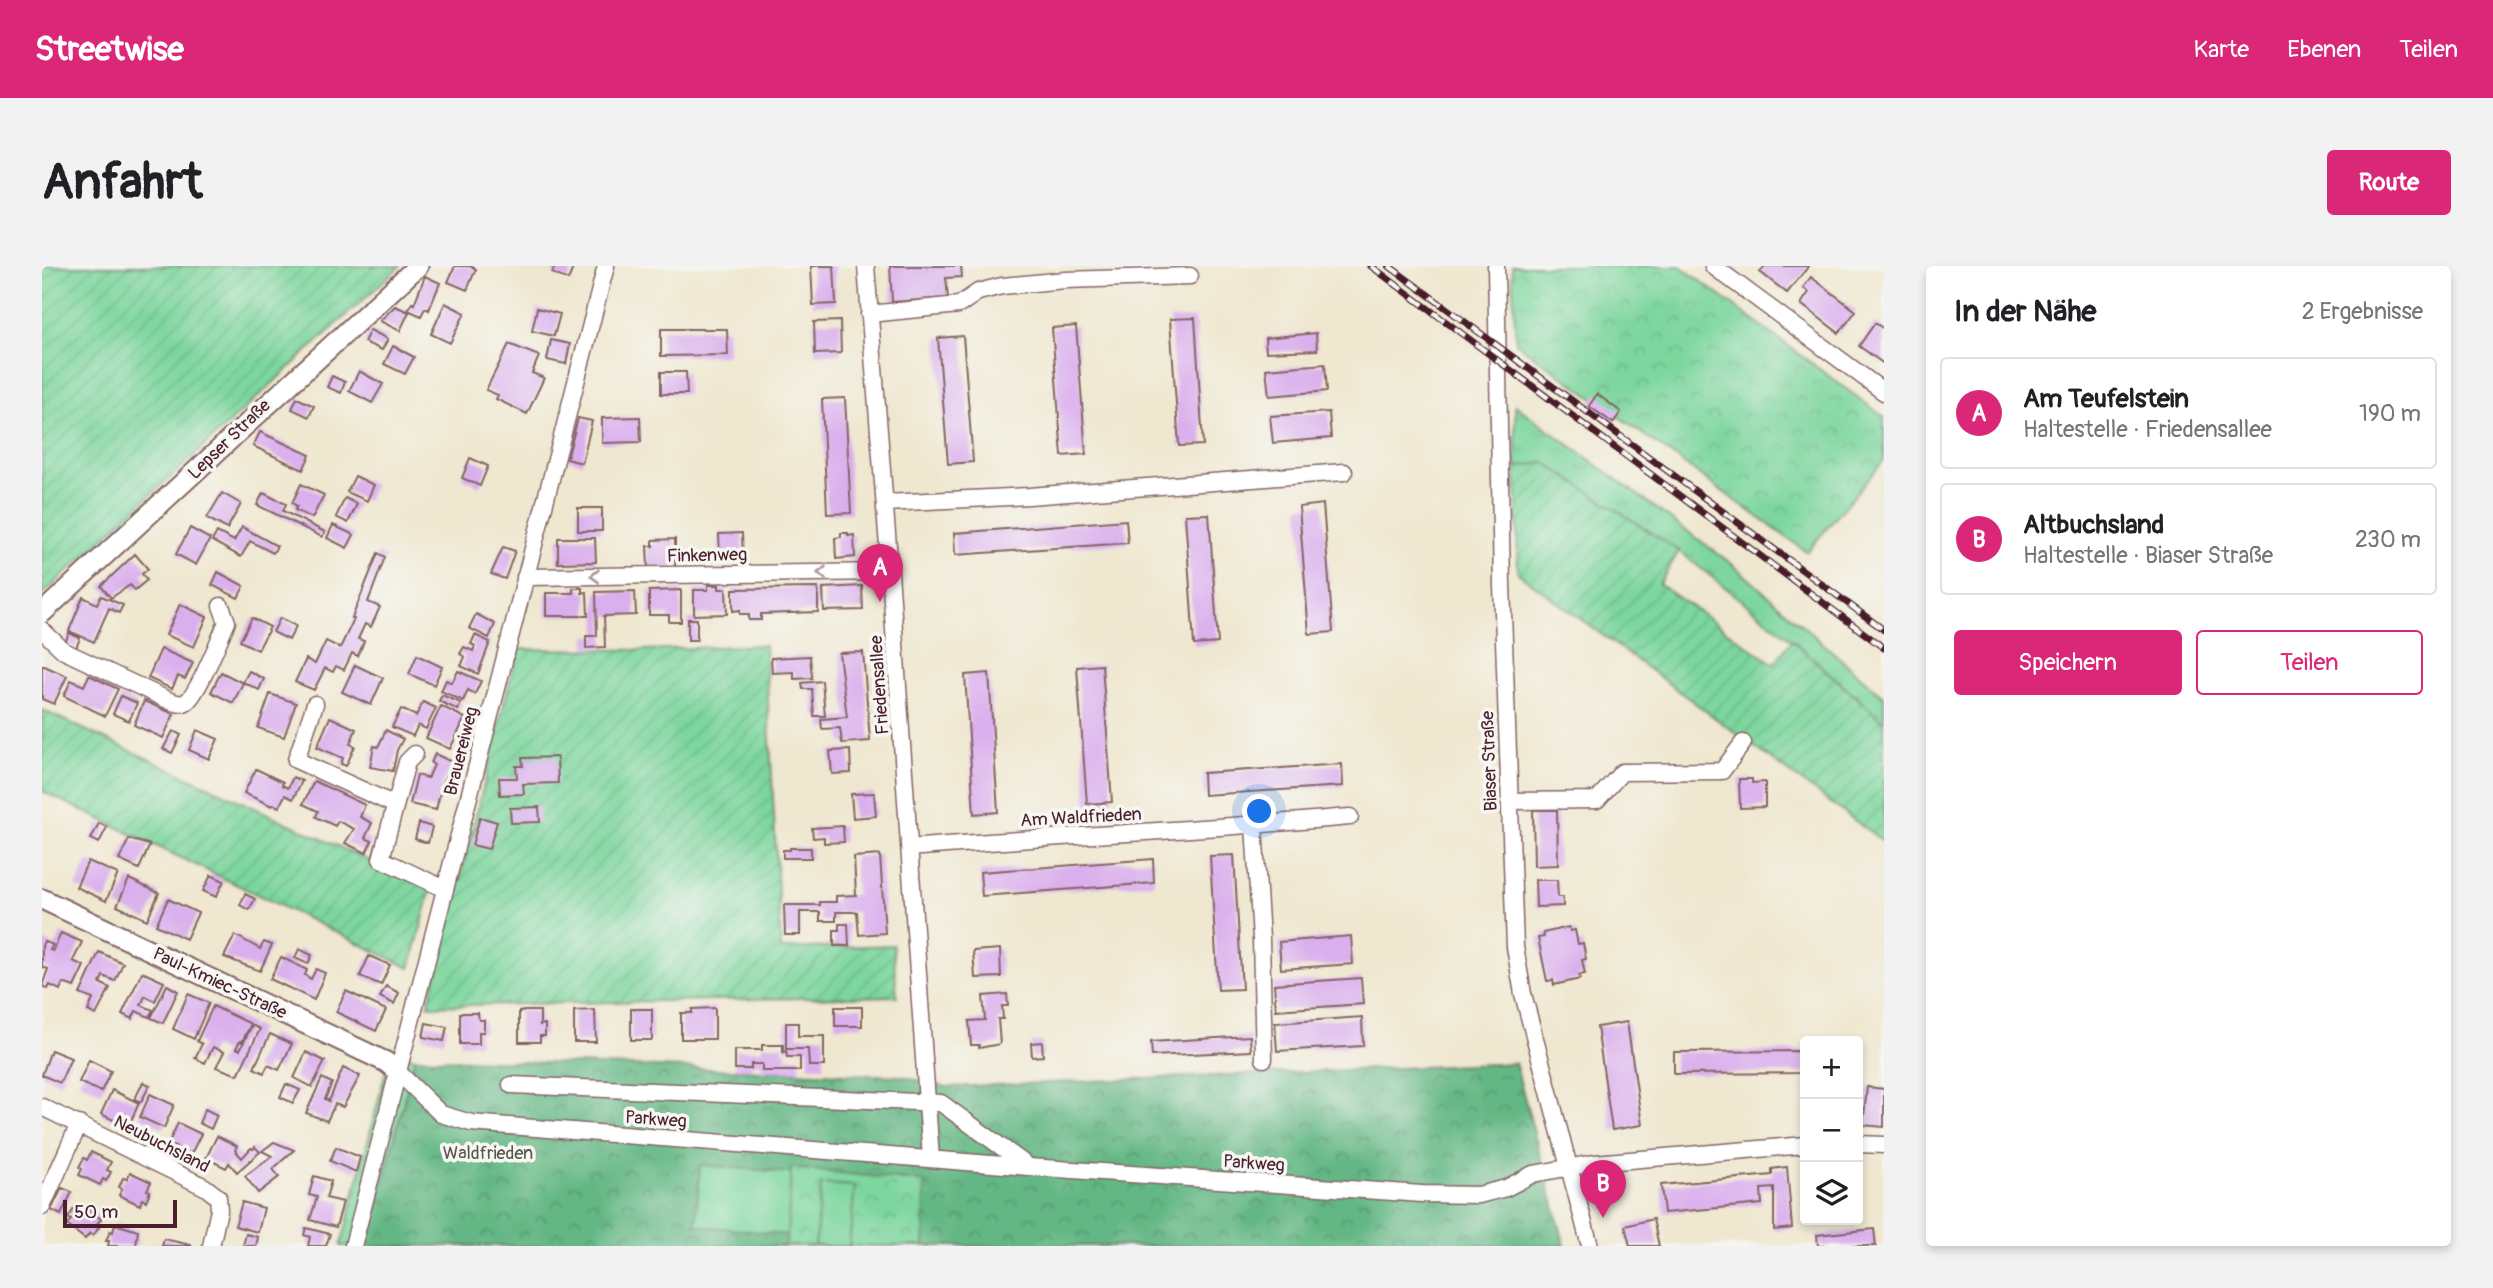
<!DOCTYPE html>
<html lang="de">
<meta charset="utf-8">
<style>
body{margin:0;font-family:Pangolin,sans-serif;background:#f2f2f2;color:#202124}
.controls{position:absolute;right:21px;bottom:21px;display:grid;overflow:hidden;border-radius:7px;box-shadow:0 4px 10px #0003}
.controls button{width:63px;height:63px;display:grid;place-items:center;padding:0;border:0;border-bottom:2px solid #e0e0e0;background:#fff;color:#202124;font:35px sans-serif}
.scale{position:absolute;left:21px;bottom:18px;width:114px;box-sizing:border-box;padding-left:7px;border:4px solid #4a1f2b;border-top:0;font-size:19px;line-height:24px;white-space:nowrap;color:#4a1f2b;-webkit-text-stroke:5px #f6f6f2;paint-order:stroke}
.you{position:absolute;left:1218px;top:546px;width:24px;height:24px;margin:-18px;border:5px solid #fff;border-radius:50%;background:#1a73e8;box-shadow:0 0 0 10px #1a73e833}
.badge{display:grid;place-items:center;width:46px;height:46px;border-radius:50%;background:#db2777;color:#fff;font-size:23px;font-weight:700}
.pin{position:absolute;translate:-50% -58px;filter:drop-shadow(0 2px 4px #0008)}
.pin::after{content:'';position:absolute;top:37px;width:24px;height:21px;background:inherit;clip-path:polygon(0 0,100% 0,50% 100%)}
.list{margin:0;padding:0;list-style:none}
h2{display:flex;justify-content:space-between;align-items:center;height:91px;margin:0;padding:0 28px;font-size:30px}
h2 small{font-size:23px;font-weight:400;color:#757577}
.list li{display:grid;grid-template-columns:46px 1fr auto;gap:21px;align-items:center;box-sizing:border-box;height:112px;margin:0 14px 14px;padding:0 14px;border:2px solid #e0e0e0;border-radius:7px}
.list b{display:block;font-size:26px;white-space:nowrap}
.list p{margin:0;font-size:23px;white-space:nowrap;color:#757577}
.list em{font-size:23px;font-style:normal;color:#757577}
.actions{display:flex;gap:14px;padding:21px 28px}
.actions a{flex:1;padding:16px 0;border:2px solid #db2777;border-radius:7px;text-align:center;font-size:24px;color:#db2777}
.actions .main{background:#db2777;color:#fff}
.icon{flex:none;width:38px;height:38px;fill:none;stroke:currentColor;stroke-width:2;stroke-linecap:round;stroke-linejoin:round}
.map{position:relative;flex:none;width:1842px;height:980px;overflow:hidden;border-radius:7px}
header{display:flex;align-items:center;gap:42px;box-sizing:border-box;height:98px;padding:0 35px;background:#db2777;color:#fff}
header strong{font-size:33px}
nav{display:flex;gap:38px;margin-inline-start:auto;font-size:24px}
.intro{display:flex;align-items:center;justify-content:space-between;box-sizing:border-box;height:168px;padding:0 42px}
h1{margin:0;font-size:49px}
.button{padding:18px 32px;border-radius:7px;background:#db2777;color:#fff;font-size:24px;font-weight:700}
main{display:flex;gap:42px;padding:0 42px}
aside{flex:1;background:#fff;border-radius:7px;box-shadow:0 4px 10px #0003}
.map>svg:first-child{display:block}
.grass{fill:url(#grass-tufts);stroke:#627a64;stroke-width:2}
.forest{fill:url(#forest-crowns);stroke:#576b58;stroke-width:2}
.park{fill:url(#park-crowns);stroke:#627a64;stroke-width:2}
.garden{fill:url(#garden-furrows);stroke:#627a64;stroke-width:2}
.pitch{fill:#7bd69d;stroke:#627a64;stroke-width:2}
.building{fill:#daafed}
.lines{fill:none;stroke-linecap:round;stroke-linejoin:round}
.minor-casing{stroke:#846564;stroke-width:19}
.tertiary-casing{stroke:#846564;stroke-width:23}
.minor{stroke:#fff;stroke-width:16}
.tertiary{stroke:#fff;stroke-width:19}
.rail-casing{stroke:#4a1f2b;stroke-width:7}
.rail{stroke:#f6f6f2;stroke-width:4.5;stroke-dasharray:13;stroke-linecap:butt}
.oneway{stroke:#ae9aa0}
.labels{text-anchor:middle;stroke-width:7;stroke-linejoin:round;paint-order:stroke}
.street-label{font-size:18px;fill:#4a1f2b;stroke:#f6f6f2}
.park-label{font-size:18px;fill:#59564d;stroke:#f6f6f2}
</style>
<header>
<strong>Streetwise</strong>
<nav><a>Karte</a><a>Ebenen</a><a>Teilen</a></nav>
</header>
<div class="intro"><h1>Anfahrt</h1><a class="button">Route</a></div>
<main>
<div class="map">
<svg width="1842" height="980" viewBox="0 0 1842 980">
<defs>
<pattern id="grass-tufts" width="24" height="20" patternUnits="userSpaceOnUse" patternTransform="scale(1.75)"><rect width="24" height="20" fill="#7bd69d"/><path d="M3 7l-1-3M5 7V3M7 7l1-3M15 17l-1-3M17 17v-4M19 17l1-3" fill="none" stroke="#6cb787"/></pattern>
<pattern id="forest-crowns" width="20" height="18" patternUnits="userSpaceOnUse" patternTransform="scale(1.75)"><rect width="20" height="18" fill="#64b784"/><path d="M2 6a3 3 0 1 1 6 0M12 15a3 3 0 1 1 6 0" fill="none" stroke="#54946c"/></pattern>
<pattern id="park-crowns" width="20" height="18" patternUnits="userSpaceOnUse" patternTransform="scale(1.75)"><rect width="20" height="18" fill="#7bd69d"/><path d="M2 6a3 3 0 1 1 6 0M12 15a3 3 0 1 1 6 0" fill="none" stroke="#6cb787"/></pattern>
<pattern id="garden-furrows" width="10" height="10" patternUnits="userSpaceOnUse" patternTransform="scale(1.75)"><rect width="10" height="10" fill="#7bd69d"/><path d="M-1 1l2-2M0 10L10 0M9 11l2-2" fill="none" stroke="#6cb787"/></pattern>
</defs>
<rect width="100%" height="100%" fill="#f6f6f2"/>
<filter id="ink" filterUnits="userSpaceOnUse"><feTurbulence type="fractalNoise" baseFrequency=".0143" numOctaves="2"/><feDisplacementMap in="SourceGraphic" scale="14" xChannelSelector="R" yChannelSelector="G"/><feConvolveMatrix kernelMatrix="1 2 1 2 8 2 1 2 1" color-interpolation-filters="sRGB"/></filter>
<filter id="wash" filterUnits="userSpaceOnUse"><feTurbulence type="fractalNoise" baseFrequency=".00686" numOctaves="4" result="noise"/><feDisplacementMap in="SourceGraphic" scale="28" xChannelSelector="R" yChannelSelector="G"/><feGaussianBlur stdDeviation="1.57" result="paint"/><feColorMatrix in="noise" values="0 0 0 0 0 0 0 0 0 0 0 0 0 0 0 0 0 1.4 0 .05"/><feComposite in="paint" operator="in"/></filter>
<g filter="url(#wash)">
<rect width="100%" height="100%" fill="#efe7cf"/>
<path class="grass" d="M1473 139 1690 298 1842 431V456L1750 374 1637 285 1503 197 1474 201Z
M350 782 373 792 325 980H299Z"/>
<path class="forest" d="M373 792 859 810 905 821 1473 797 1523 980H325Z"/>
<path class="park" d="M1470 0H1638L1842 151V194L1765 286 1474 77Z
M749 902 883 916 882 980H744Z"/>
<path class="garden" d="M0 0H358L0 329Z
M1503 197 1637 285 1617 318 1732 398 1750 374 1842 456V576L1476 307 1474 201Z
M723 379 739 683 851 679 855 730 386 740 476 383 601 384Z
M0 444 389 623 368 702 0 525Z"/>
<path class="pitch" d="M658 899 749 907 745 969 654 959Z
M779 918 813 920 807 980H773Z"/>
<g id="blocks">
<path class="building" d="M413 0H428L434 3 425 24 406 16Z
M513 0H532L526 14 510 7Z
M769 0H792L794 38 771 39Z
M848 0H919L920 11 904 12 906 32 850 36Z
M1723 0H1767L1745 27 1718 6Z
M383 10 398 17 387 44 383 42 379 50 366 44 370 37 372 38Z
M1769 11 1814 45 1797 67 1759 38 1767 26 1761 22Z
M403 37 423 47 408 77 389 68Z
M353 40 367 46 358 65 338 55Z
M495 42 518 48 512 70 490 65Z
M1153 52 1161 179 1137 180 1128 53Z
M798 55 799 87 773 88 772 56Z
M1833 57 1842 63V98L1817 80Z
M1034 60 1044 188 1020 190 1010 62Z
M619 63H685L686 89 619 90Z
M328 64 346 73 340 84 322 76Z
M1274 67 1275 84 1224 86 1223 72Z
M921 70 931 196 906 198 896 72Z
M509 74 528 78 524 98 505 94Z
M467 78 497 90 490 107 502 112 485 148 454 133 456 129 444 124Z
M351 80 372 91 363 108 342 98Z
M1283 98 1285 125 1227 130 1224 103Z
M317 105 341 118 330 137 307 125Z
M619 106H644L645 128H619Z
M290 110 303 116 299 127 285 121Z
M1555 128 1579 146 1571 157 1547 140Z
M255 132 272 140 267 151 250 143Z
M803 132 809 247 785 248 780 133Z
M1287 146 1289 172 1231 177 1228 150Z
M598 151 599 176 560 177V152Z
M536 152 550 155 540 197 525 193Z
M218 166 268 189 261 204 211 180Z
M428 192 446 200 438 220 420 212Z
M313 210 332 219 325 235 305 226Z
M259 218 282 229 270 252 253 244 255 240 250 237Z
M180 227 199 238 185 263 165 252Z
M221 227 244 238 241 245 283 266 280 271 215 239Z
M303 232 315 238 306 257 294 251Z
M1281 238 1291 366 1267 368 1257 241Z
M536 242H560V265H536Z
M1167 248 1176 377 1152 379 1143 249Z
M1084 254 1086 277 913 289 912 267Z
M291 259 312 269 305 282 285 272Z
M200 261 235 280 231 287 208 275 199 291 170 275 175 266 192 275Z
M148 262 168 273 154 299 134 288Z
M700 267 701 293 678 294 677 268Z
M799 267H806V270L812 269 813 291 794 293 793 272 799 271Z
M516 272H553L554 296 516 297Z
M633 273V301L606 302 605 280H611V274Z
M461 281 473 285 463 313 449 308Z
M336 287 343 291 326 336 338 341 329 361 323 358 316 373 322 375 316 390 310 387 302 404 294 400 291 406 283 402 272 424 253 416 264 393 273 398 284 375 298 382 312 353 310 352Z
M93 288 106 303 100 308 105 314 93 324 88 319 69 332 59 320Z
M176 306 202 320 196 332 170 319Z
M666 319H677V323H684L685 348 652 349V324H666Z
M820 320 821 344 782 345 781 322Z
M531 322H540V327L545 326 546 350H504V327H531Z
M776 322V346L719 348V354H707V348H698V344L691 345V323Z
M639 324V356H627V349H607V325Z
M593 325 594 349 562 350 563 381 544 382V370H555L554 326Z
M59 330 81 339 77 347 67 342 52 376 27 365 41 331 55 338Z
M138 338 165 351 152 381 124 369Z
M434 348 453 358 447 372 427 362Z
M210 352 228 361 216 384 198 375Z
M238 352 254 360 247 374 231 366Z
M646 353H655V374H646Z
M27 367 38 372 34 382 23 377Z
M433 369 448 376 436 408 419 400 423 391 418 388 422 381 431 385 433 380 429 378Z
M119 383 151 397 143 413 136 410 130 423 106 412Z
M821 386 828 475 800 477 798 462 780 463 779 453 805 451 797 387Z
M375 389 400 401 392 419 367 408Z
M768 390 770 412 752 413V406L730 407 729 392Z
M0 399 25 410 12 438 0 433Z
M313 399 341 412 329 439 300 426Z
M1060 399 1070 536 1045 538 1035 401Z
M207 405 222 413 217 424 201 416Z
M416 405 439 415 433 428 426 424 421 435 399 425 404 414 410 417Z
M179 406 201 417 191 437 169 426Z
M947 407 956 546 932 548 923 409Z
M47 409 76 423 63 450 22 430 29 414 42 420Z
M780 415 783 450H772L770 423H761L760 417Z
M228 428 254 437 242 471 216 462Z
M400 429 419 437 416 444 397 435Z
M79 430 95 437 87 455 71 448Z
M102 435 132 448 121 472 92 459Z
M381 436 394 442 384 463 376 459 371 470 350 461 359 443 374 450Z
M399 440 423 452 408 483 384 472Z
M288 451 314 463 308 478 313 480 304 500 299 498 301 492 275 481Z
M155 464 176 473 167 493 147 484Z
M344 464 361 473 355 484 351 505 328 501 332 480 336 481Z
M131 465 139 469 130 487 121 483Z
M808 484 809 507 790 508 788 485Z
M393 488 412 497 401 515 394 544 368 538 375 509 386 512 392 499 389 497Z
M515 491 516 517 481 518 482 528 458 529 457 512H475L474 500H481L480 492Z
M1300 498 1301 520 1162 529 1161 507Z
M214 503 241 516 240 519 246 522 251 511 260 515 251 533 243 529 237 541 231 538 230 540 202 527Z
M1697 513H1710V517L1723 516V541L1698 542Z
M272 515 323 539 318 551 330 557 323 572 330 575 324 587 303 577 312 563 296 555 293 560 274 551 276 545 261 538Z
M832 527 834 550 811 552 809 528Z
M497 541 498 556 469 557 468 542Z
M1491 544H1515L1516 599 1492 600Z
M438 551 455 556 447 583 430 579Z
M57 557 65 561 57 577 49 573Z
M377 557 390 561 386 577 373 573Z
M801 560 802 576 782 577V571L771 572 770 562Z
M87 573 108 579 97 603 77 594Z
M748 582H769V592H741V584H748Z
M838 589 843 667 817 669 815 646H794V655H778V646H758V669H743L742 639H778V636H794V630L814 629 812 591Z
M1192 589 1200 723 1176 724 1168 590Z
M1111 593 1112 617 940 630 938 606Z
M46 595 76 608 64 635 34 621Z
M169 609 182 615 174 631 161 625Z
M87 613 117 627 105 654 75 640Z
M1493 614H1515L1516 631H1521V640L1494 641Z
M203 628 213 633 207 644 198 639Z
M126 633 156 647 144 673 114 659Z
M797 658H806L807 680H792V664H797Z
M1527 661 1528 665 1533 664 1536 678 1541 677 1544 693 1540 694 1543 708 1537 709 1538 713 1512 719 1511 714 1505 715 1496 672 1502 671 1501 667Z
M19 667 40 676 31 695 42 700 32 721 21 717 18 724 8 719 6 723 0 720 6 703 0 701V680L2 675 11 679 8 684 11 685Z
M193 669 218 683 222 676 230 679 218 705 182 691Z
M1309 670 1311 698 1239 703 1237 676Z
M257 683 270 689 266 698 253 692Z
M958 683 959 711 933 712 931 685Z
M57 686 81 697 73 715 61 710 58 717 68 722 54 749 46 745 51 733 38 728Z
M327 690 348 699 339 719 318 710Z
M239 691 265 704 263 709 269 713 274 703 283 707 272 734 228 713Z
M100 706 122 716 113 735 103 730 99 739 111 744 107 751 94 745 90 753 80 748Z
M1319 712 1321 738 1234 744 1232 718Z
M125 719 136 725 121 757 109 752Z
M344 720 357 727 352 738 338 731Z
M304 725 344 744 334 765 294 746Z
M146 728 167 737 152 773 131 763Z
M965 728 966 740H960L961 753H956L958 778 937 782V779H929L927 755 943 754 941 730Z
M171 740 209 758 200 776 198 775 194 782 198 784 210 759 218 763 196 809 174 801 182 786 171 781 163 797 153 792 160 778 155 775Z
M793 741H820V760H793Z
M673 742V773H639V747H650V743Z
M589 743H610V774H589Z
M553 744 554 776H532V745Z
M477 745H498V759L503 758V770H498V776H477Z
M418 747H436L437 754H442V766H437V778H418Z
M1320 751 1321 780 1235 785 1233 757Z
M1585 756 1600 859 1570 864 1555 761Z
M384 757 405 761 402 775 381 771Z
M744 757H756V770H782V800H767L766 783H744Z
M228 768 250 778 237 804 226 799 222 807 212 802Z
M1208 770 1209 785 1110 790 1109 776Z
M1000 776 1001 790 990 791 989 777Z
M720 779H741V786L744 785 745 791H758V805H720V798H709V803H693V784H720Z
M9 784 29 792 18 817 0 809Z
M1763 785V807L1632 808V786Z
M264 786 283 795 270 821 252 812Z
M47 794 69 805 59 826 37 816Z
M301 802 318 810 301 841 293 838 285 855 264 847 280 812 290 817 283 833 287 835Z
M101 816 108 819 99 836 93 833Z
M244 818 258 824 251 837 238 831Z
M1825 821 1842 823V861L1821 859Z
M70 824 97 837 86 861 59 848Z
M108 828 132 839 122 862 98 851Z
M163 843 175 849 169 863 157 857Z
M136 857 159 868 149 888 126 878Z
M175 870 195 880 193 884 200 892 209 882 211 883 213 881 218 886 195 906 187 897 184 902 164 892Z
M232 876 252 884 231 903 237 911 216 927 203 910 230 890 220 885Z
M294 881 318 891 314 906 288 895Z
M49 886 69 896 65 904 69 906 64 915 61 913 58 919 37 909 40 903 37 901 42 892 45 894Z
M1745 901 1750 962 1732 964V922L1719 923 1720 938 1622 947 1619 919 1730 909V903Z
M88 906 109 916 105 924 108 925 104 935 100 933 98 939 77 929 80 923 77 921 81 912 85 913Z
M272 910 289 915 284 932 301 936 294 961 268 954 275 931 267 929Z
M20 922 30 926 19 949 9 944Z
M200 936 222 942 216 966 193 960Z
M40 939 59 953 54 959 57 961 51 970 48 967 43 973 25 959 29 954 26 952 32 943 35 945Z
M1611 953 1617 980H1588L1583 960Z
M73 958 96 965 94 980H66L67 975H64L68 965 71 966Z
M264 962 288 968 284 980H266L268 971 262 969Z
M1832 963 1834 980H1776L1775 969Z
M204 968 216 971 214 980H201Z
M122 973 149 979V980H120Z"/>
</g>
</g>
<g filter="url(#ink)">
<use href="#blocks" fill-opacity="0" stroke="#846564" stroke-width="2"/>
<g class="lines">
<g class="minor-casing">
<path id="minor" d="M824 0 848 306 889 893
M1454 0 1460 319 1473 681 1481 728 1548 980
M1671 0 1842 126
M827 48 917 39 936 26 960 20 1023 14 1148 10
M843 237 987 230 1302 206
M483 311 848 306
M0 364 22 385 128 435C134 437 139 439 144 436 156 429 178 371 185 356L179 340
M273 438 254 494 353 539
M373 488 365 496 339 593 403 623
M1467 535 1555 534 1580 506 1680 505 1701 477
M1212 559 1219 673 1222 793
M868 582C1014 570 1161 564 1308 551
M355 805 399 848 429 857 987 901 1380 928 1437 929 1464 922 1491 908 1552 897 1763 879
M469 819 899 837 987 901
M0 841 163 921 176 931 177 944 169 980
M1816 878 1842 879
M0 941 37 858
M311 980 564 0"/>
</g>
<g class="tertiary-casing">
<path id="tertiary" d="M0 347 376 0
M0 633 344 796 355 805"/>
</g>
<use href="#minor" class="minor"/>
<use href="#tertiary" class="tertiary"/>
<g class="rail-casing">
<path id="rail" d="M1329 0 1842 382
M1347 0 1842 364"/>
</g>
<use href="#rail" class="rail"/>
</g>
<defs><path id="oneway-chevron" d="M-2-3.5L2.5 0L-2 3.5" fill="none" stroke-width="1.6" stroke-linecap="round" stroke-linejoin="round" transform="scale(1.75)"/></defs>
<g class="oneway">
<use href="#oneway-chevron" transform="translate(780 307) rotate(179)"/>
<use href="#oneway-chevron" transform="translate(553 310) rotate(179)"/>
</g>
</g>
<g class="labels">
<g class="street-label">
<text transform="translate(187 173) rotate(-44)" y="6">Lepser Straße</text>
<text transform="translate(665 289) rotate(-1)" y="6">Finkenweg</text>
<text transform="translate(837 419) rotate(-94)" y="6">Friedensallee</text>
<text transform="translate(419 485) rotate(-76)" y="6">Brauereiweg</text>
<text transform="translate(1447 495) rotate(-92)" y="6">Biaser Straße</text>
<text transform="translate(1039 551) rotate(-3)" y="6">Am Waldfrieden</text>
<text transform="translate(178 717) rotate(25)" y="6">Paul-Kmiec-Straße</text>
<text transform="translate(614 853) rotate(4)" y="6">Parkweg</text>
<text transform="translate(120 878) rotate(27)" y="6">Neubuchsland</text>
<text transform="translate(1212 897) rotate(4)" y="6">Parkweg</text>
</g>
<g class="park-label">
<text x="446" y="893">Waldfrieden</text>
</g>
</g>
</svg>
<div class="controls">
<button>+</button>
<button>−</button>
<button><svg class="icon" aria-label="layers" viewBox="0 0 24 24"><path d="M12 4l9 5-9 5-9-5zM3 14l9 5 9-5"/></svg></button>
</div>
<div class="scale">50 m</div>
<div class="you"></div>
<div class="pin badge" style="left:838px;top:336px">A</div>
<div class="pin badge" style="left:1561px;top:952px">B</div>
</div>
<aside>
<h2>In der Nähe<small>2 Ergebnisse</small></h2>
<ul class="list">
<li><span class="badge">A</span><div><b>Am Teufelstein</b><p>Haltestelle · Friedensallee</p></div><em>190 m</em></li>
<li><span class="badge">B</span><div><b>Altbuchsland</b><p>Haltestelle · Biaser Straße</p></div><em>230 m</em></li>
</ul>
<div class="actions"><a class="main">Speichern</a><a>Teilen</a></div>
</aside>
</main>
